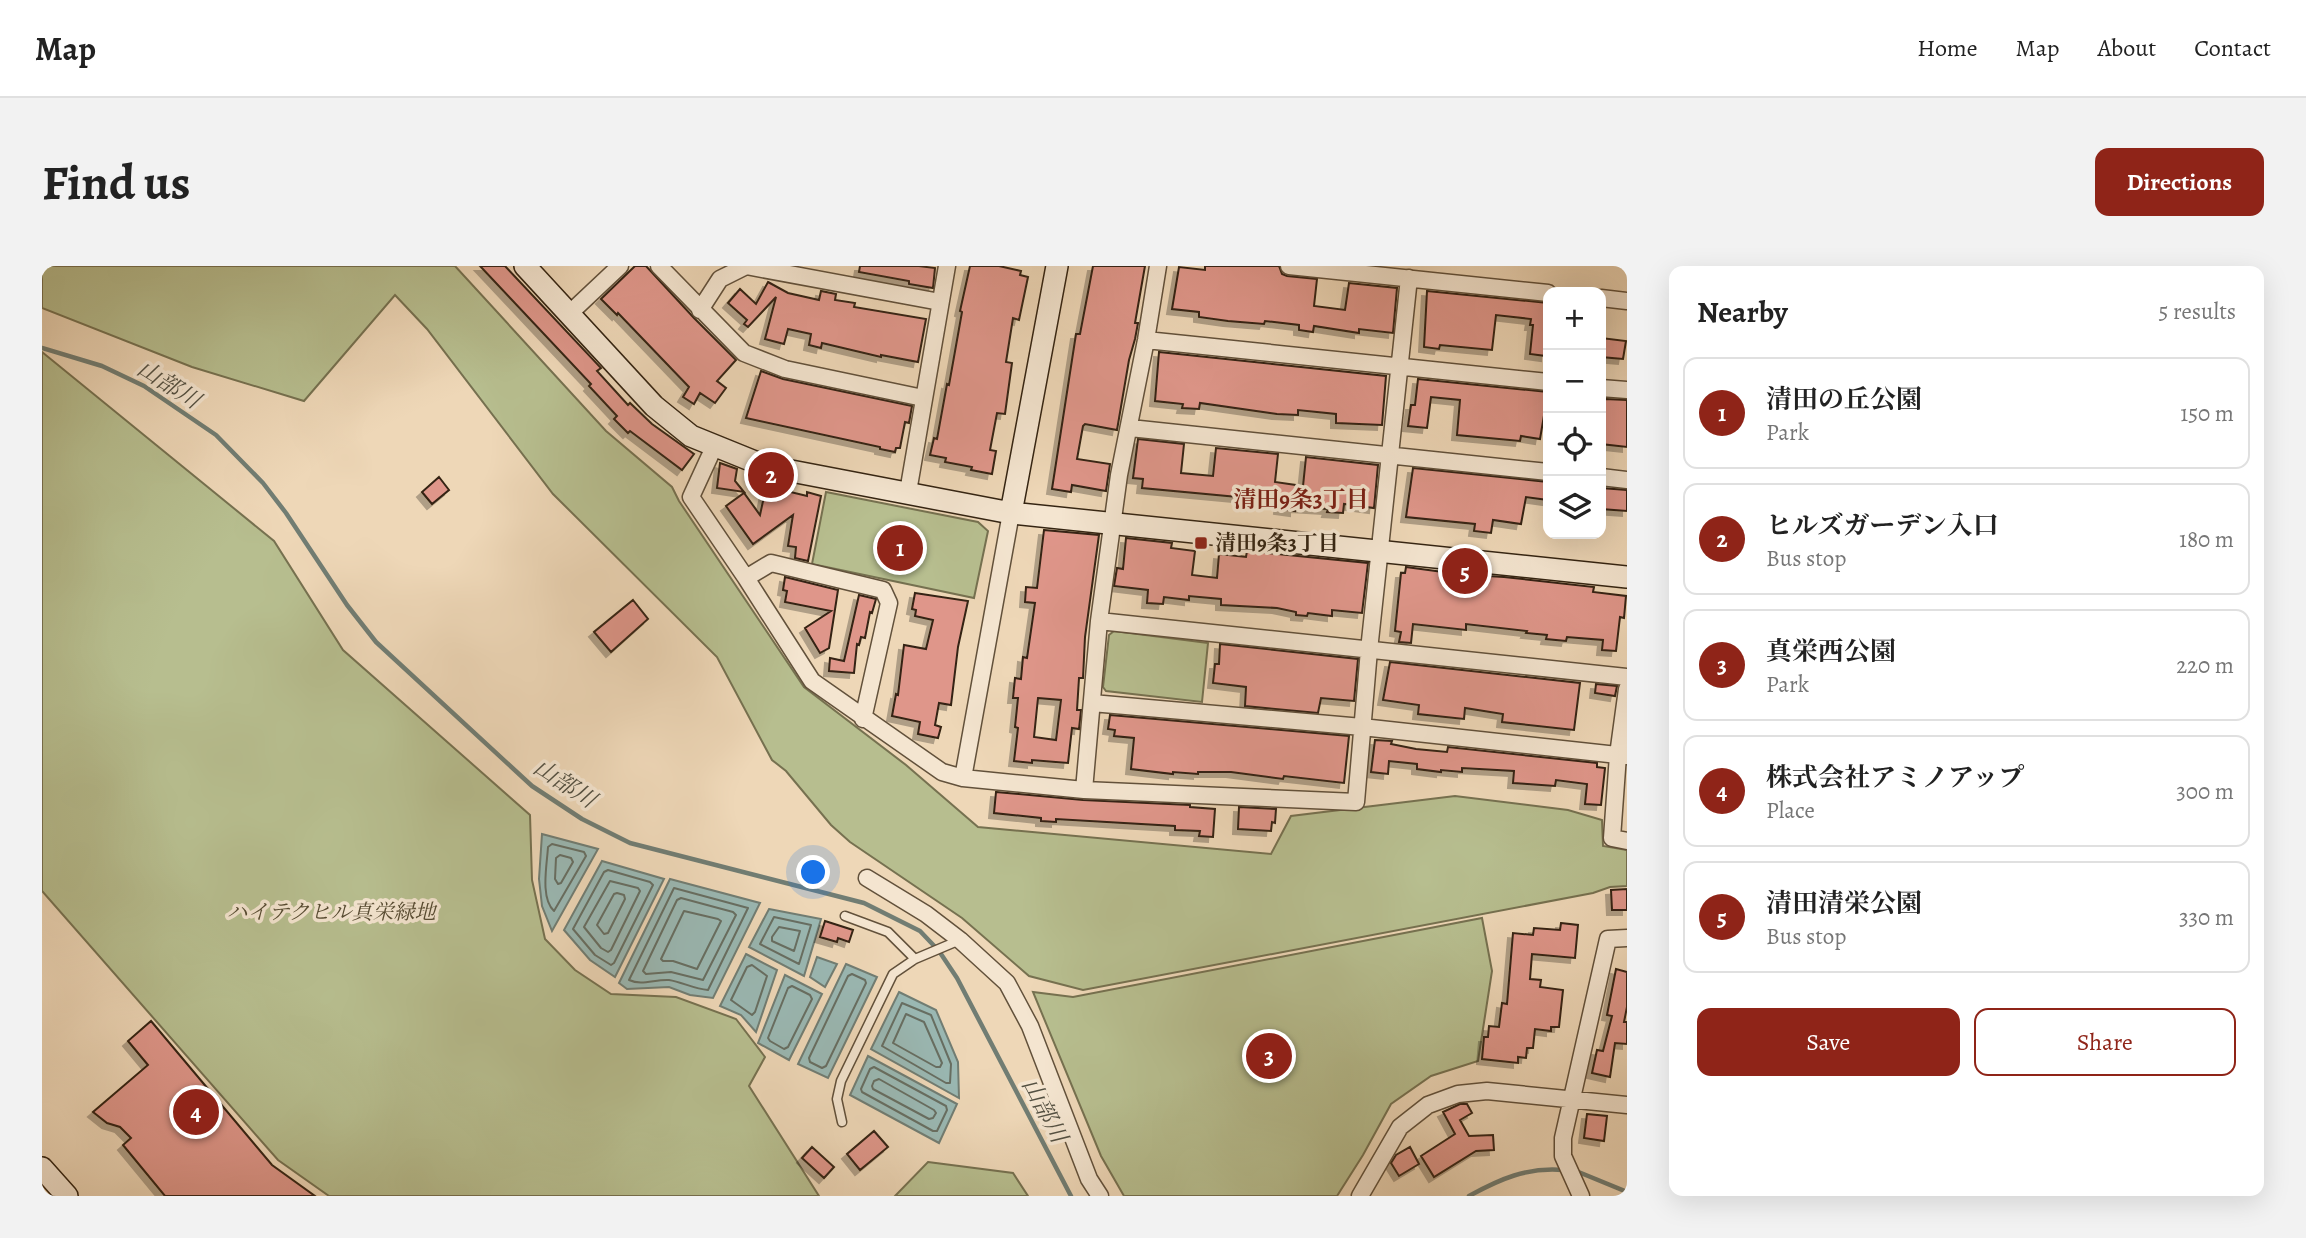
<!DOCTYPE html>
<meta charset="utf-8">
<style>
body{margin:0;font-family:Alegreya,"Noto Serif JP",serif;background:#f2f2f2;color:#222}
.controls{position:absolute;right:21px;top:21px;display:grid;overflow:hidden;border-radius:14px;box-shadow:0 7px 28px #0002}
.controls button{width:63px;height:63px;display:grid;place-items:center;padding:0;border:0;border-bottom:2px solid #e0e0e0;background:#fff;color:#222;font:35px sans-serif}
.you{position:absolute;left:772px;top:607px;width:24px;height:24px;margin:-18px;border:5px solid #fff;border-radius:50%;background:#1a73e8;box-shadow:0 0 0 10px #1a73e833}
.badge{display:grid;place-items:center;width:46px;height:46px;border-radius:50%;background:#8f2418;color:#fff;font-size:23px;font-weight:700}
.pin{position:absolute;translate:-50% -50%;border:4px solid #fff;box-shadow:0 2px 7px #0006}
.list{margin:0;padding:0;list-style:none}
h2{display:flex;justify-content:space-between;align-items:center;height:91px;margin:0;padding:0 28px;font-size:30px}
h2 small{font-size:23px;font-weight:400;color:#767676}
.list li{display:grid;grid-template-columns:46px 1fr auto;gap:21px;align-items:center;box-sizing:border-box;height:112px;margin:0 14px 14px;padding:0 14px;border:2px solid #e0e0e0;border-radius:14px}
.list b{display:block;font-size:26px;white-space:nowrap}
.list p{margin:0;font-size:23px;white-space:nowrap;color:#767676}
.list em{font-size:23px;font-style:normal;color:#767676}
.actions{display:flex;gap:14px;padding:21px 28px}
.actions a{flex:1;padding:16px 0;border:2px solid #8f2418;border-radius:14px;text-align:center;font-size:24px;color:#8f2418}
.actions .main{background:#8f2418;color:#fff}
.icon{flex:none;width:38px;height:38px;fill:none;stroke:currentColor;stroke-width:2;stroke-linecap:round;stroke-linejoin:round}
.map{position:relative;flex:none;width:1585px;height:930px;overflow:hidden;border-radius:14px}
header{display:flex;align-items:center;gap:42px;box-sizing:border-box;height:98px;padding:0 35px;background:#fff;border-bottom:2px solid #e0e0e0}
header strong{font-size:33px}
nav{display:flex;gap:38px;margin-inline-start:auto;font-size:24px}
.intro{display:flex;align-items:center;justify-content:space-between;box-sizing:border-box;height:168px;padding:0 42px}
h1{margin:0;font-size:49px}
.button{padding:18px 32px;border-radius:14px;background:#8f2418;color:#fff;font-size:24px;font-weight:700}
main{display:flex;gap:42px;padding:0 42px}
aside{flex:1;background:#fff;border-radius:14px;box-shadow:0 7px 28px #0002}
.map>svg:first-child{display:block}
.green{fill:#b7be8f;stroke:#767150;stroke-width:2}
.water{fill:#9ab8b3;stroke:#717d73;stroke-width:2}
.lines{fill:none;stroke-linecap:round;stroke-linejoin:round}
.shore{stroke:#676e62;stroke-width:2}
.stream{stroke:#717d73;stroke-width:4.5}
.building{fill:#df968a;stroke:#342412;stroke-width:2;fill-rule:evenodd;filter:url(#shadow)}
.lane-casing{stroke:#62513b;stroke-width:11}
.street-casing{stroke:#62513b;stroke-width:19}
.secondary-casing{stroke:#342412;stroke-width:24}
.lane{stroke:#f4e5d0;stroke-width:8}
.street{stroke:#f4e5d0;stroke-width:16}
.secondary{stroke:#f4e5d0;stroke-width:21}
.poi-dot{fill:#8f2418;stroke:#f4e5d0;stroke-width:2.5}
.labels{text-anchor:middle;stroke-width:7;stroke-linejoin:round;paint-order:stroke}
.poi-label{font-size:21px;font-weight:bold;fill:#342412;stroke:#f4e5d0;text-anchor:start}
.park-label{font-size:21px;font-style:italic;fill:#554a31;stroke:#f4e5d0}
.water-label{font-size:23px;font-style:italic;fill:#535042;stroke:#f4e5d0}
.neighbourhood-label{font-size:23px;font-weight:bold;fill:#7a1f14;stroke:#f4e5d0}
</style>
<header>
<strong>Map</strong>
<nav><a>Home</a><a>Map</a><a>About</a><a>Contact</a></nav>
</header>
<div class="intro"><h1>Find us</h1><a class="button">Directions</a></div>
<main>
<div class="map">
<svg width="1585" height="930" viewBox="0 0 1585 930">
<defs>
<filter id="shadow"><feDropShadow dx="-5" dy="5" stdDeviation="0" flood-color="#0004"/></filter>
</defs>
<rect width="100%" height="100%" fill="#eed7b7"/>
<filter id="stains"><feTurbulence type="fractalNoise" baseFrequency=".00286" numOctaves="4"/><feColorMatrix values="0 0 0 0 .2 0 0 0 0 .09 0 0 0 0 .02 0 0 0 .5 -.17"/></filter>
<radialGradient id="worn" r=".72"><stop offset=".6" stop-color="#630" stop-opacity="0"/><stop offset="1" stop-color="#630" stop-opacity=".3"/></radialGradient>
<path class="green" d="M0 0H413L564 165 630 221 637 235 762 421 864 499 936 561 1229 588 1249 550 1413 530 1526 544 1560 554 1561 580 1585 584V620L1568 621 1551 627 1041 724 987 710 920 652 808 576 789 559 744 505 730 494 675 391 511 228 385 63 353 29 262 135 150 101 0 42Z
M0 86 232 275 301 384 488 549 490 614 503 673 533 704 569 728 634 731 694 753 723 791 707 820 777 930H287L236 894 0 625Z
M784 226 936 256 946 265 932 332 770 298Z
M1072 365 1166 377 1160 436 1064 425 1061 421 1067 369Z
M1440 652 1450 705 1436 795 1389 810 1349 838 1321 889 1295 930H1082L1059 890 991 726 1031 731Z
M886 896 971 907 986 930H853Z"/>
<path class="water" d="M500 568 556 583 510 665 500 640 497 613Z
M560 595 622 613 573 711 548 694 522 664Z
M628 613 718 637 671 732 648 729 627 721 585 723 577 717Z
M727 643 779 653 762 710 707 681Z
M704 688 735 704 714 766 699 749 678 740Z
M775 691 795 698 783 721 768 711Z
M804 698 835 711 786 812 756 798Z
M743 709 780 728 747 794 716 777Z
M857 726 894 744 916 796 917 832 829 783Z
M826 790 915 838 897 877 808 829Z"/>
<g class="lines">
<path class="shore" d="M510 578 542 586 544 590 512 645C498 632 505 599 506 581Z
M518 589 529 592 531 596 519 617 516 618 513 613 514 592Z
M566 604 608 616 611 619 572 697 569 699 553 689 531 663 562 606Z
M568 615 596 622 598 625 569 684 566 686 559 682 542 661Z
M632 622 706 642 666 724C652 723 640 716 627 714 613 713 600 720 587 714Z
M575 627 582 629 583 633 566 667 562 668 555 659 572 628Z
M639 632 691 646 694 649 661 714 629 706 604 708 601 705 635 634Z
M642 645 676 653 679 655 655 703 631 695H621L619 693Z
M732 651 769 659 757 698 718 678Z
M737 661 758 665 752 685 730 675V671Z
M710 699 725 710 713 746 710 749 689 734 705 701Z
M810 708 823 714 824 717 784 800 780 802 768 796 767 792 806 710Z
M750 720 768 729 770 733 746 781 742 783 728 775 726 772 746 722Z
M860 737 889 749 909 798 908 817H904L840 780Z
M864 748 882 756 900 797 898 801H894L851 777Z
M832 801 904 840 905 844 895 865H891L820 826 819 823 828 803Z
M837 813 892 844 894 847 891 852 887 853 831 823 830 820 832 815Z"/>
<path class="stream" d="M0 82 60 100 102 120 174 169 221 217 244 247 305 339 334 376 490 520 540 553 588 577 822 637 878 665 897 685 915 712 1029 930
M1534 905 1585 926
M1427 930C1458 913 1485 901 1521 904"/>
</g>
<path class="building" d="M438 0H463L559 102 555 105 586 139 588 137 610 158 652 188 640 204 588 165 586 167 572 153 575 150 547 120 549 118Z
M593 0H604L652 52 694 94 675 115 684 122 673 137 658 127 652 138 641 131 647 121 576 47 575 49 559 33Z
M818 0H877L893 2 891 22 867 18V15L817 6Z
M928 0H957L979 5 978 9 986 11 977 54 971 52 964 96 970 97 963 148 955 147 948 184 954 185 950 208 929 204 930 201 903 196 904 192 888 189 892 172 895 173 905 118 907 119 920 46 918 45Z
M1051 0H1103L1093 57H1096L1093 73 1087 94 1075 164 1043 158 1041 160 1035 193 1068 198 1064 225 1030 219 1029 226 1010 223 1034 68H1038Z
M1163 0H1237L1240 8 1245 10 1275 13 1272 40 1303 44 1307 17 1355 22 1351 67 1317 63V67L1272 60 1271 66 1257 64V59L1223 55 1222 58 1186 55 1157 51V46L1130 43 1137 1 1163 4Z
M726 16 746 27 777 34 779 25 794 28 793 34 813 37 812 41 884 53 876 96 839 89V91L780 77 779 82 767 79 769 68 746 63 742 78 723 73 734 31 706 61 702 58 705 54 686 37 698 23 714 38Z
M1385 25 1506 37 1504 90 1488 88 1491 59H1488L1489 53 1454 49 1450 84 1398 79 1397 83 1382 81Z
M1559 72 1584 75 1581 93 1559 91Z
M1117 86 1344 110 1340 159 1294 157V148L1256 144V149L1235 148 1158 137 1157 143 1140 142 1141 138 1113 135Z
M719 105 741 113 870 140 867 157 863 156 858 182H854L853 186 838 183V181L704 152Z
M1376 113 1506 126 1498 173 1479 170 1478 175 1415 169 1418 134 1389 131 1385 162 1366 160 1369 139H1373Z
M1563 133 1585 134V181L1559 178V159H1561Z
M1096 173 1142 178 1139 207 1171 210 1174 182 1236 188 1233 216 1261 220 1264 191 1336 199 1332 242 1302 238 1301 247 1285 246 1286 243 1253 241V245L1237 243 1238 235 1100 222 1101 213 1091 212Z
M678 197 695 203 693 215 702 226 675 222Z
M1371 202 1506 216V234L1484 231 1479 258 1451 254 1449 267 1432 265 1433 258 1364 251Z
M397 211 407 224 390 238 380 226Z
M732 222 765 230V226L779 230 766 295 753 292 754 281 746 280 751 249 711 278 684 240 702 227 718 249 723 226 731 228Z
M1559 222 1585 224V245L1559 243Z
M1002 264 1057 269 1043 371 1041 412H1037L1035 444H1039L1037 463 1030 462 1026 497 990 494V497L972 495 976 462 973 461 976 432H971L973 412 979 413 981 391 985 392 993 337 983 336 984 321 995 322ZM996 432 1019 434 1014 474 992 471Z
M1084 272 1130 277 1129 282 1153 285 1150 309 1175 312 1177 288 1204 291 1205 285 1326 297 1320 347 1290 344V350L1266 347 1265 350 1254 349V346L1235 342 1179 339V333L1147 330V334L1122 331 1121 338 1105 337 1106 324 1072 320 1075 302 1081 303Z
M1364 301 1445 312 1446 310 1462 311 1552 321 1551 326 1584 330 1582 352 1578 351 1574 385 1560 384 1561 374 1525 371 1524 375 1504 373 1505 369 1484 367 1485 365 1424 358V364L1371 358 1369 377 1357 376 1359 366 1353 365 1359 307H1363Z
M743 311 796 324 787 382 778 387 763 362 789 345 743 336 745 325 741 324Z
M873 327 926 335 916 381 909 439 897 437 893 459 899 461 896 472 876 468 878 456 850 450 854 428 856 429 862 379 884 383 891 354 873 350 874 344 870 343Z
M817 329 834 333 830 347 828 346 823 372 819 371 817 379 815 378 812 407 787 405 788 392 802 395Z
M591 334 606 353 569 386 552 366Z
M1178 378 1316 393 1312 435 1279 432 1276 447 1203 440 1204 421 1171 417 1173 398H1177Z
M1348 396 1538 417 1532 464 1460 456 1461 448 1423 442 1422 453 1376 448 1377 439 1341 434Z
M1554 418 1575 420 1573 430 1553 427Z
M1068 449 1307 470 1302 517 1242 510 1241 513 1189 506H1156V508L1131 506V508L1089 503 1092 472 1072 470 1073 464 1066 463Z
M1333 474 1350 475 1349 478 1374 483 1405 486 1406 481 1555 497V501L1563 502 1559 539 1543 538 1545 518 1514 514 1513 520 1471 517 1472 505 1420 502V506L1399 504V506L1375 503V498L1347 495 1346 508 1329 506Z
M954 526 1041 534 1148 539V541L1173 543 1171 571 1157 570 1158 565 1133 564V560L1014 553V556L999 555V552L952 547Z
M1197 541 1234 543 1233 557 1230 556 1229 565 1196 563Z
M1585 623V644H1570L1569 624Z
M783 655 811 664 807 676 796 672 795 676 778 671Z
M1519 657 1536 659 1533 692 1490 688 1488 713 1499 714 1498 721 1521 724 1517 761H1509V765L1493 763 1491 782H1485L1484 792 1476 791V797L1440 793 1442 771H1446L1447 760 1457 761 1460 737 1465 738 1471 667 1491 669 1492 662 1518 664Z
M1574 703 1585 706V741L1582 756H1585V778L1573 777 1568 811 1550 807 1555 784 1561 785 1570 750 1565 749Z
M109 755 230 899 273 930H123L81 879 89 872 78 861 65 857 51 846 106 799 86 775Z
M1418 838H1425L1430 847 1418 854 1427 870 1451 869 1452 884 1434 885 1392 911 1379 890 1413 868 1401 846Z
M1545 848 1565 850 1562 875 1542 872Z
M832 865 846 881 818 904 805 888Z
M770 881 792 901 782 912 760 892Z
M1368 881 1377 898 1357 910 1349 897 1354 889Z"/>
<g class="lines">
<g class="lane-casing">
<path id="lane" d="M803 650 846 666 873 693
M800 856 795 833 799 815 851 708 873 693 918 674"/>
</g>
<g class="street-casing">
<path id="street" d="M617 0 702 87 743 103 881 132
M1247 0 1506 27
M1559 32 1585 35
M658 44 678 13 704 0 898 36
M527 48 578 0
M1104 74 1506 116
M1559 122 1585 124
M1088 162 1506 206
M672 181 649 231 704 312 770 415 900 506 921 512 1042 524 1314 536 1327 384 1367 12
M1559 211 1585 214
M866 226 905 0
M704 312 729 297 841 324 847 337 821 453
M1057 355 1585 411
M1585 423 1576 489 1570 572 1585 575
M1050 437 1320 461 1585 490
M921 512 969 247
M1042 524 1057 355 1077 209 1104 74 1116 0
M825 612 884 648 918 674 965 717 988 760 1047 913 1058 930
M1318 930 1358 861 1386 839 1416 828 1445 825 1585 839
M1539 930 1521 890V872L1566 673 1585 672"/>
</g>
<g class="secondary-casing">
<path id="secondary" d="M483 0 612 140 649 170 723 200 969 247 1585 311
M969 247 1015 0
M0 902 25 930"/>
</g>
<use href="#lane" class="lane"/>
<use href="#street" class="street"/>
<use href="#secondary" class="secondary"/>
</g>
<rect class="poi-dot" x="1152" y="270" width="14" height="14" rx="3.5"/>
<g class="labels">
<g class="poi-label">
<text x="1173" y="284">清田9条3丁目</text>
</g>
<g class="park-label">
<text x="289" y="653">ハイテクヒル真栄緑地</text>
</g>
<g class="water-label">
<text transform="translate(127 118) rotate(32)" y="8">山部川</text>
<text transform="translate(523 517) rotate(33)" y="8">山部川</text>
<text transform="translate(1003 844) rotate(62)" y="8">山部川</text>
</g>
<g class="neighbourhood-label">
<text x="1259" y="241">清田9条3丁目</text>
</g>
</g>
<rect width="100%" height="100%" filter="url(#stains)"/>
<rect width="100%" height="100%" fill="url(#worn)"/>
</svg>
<div class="controls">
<button>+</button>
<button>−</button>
<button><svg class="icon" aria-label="locate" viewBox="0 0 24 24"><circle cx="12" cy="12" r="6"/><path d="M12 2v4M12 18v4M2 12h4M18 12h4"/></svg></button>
<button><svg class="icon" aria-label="layers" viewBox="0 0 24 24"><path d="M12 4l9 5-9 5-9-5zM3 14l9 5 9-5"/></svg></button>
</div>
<div class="you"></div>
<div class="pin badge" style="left:858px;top:282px">1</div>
<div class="pin badge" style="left:729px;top:209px">2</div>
<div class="pin badge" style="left:1227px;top:790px">3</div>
<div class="pin badge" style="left:154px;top:846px">4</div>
<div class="pin badge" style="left:1423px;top:305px">5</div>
</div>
<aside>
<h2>Nearby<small>5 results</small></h2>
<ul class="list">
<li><span class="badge">1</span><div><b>清田の丘公園</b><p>Park</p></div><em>150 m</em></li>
<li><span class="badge">2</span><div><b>ヒルズガーデン入口</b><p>Bus stop</p></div><em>180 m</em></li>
<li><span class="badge">3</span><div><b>真栄西公園</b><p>Park</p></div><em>220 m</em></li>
<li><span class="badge">4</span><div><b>株式会社アミノアップ</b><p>Place</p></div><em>300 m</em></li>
<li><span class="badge">5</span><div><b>清田清栄公園</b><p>Bus stop</p></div><em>330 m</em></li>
</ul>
<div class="actions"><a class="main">Save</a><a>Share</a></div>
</aside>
</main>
